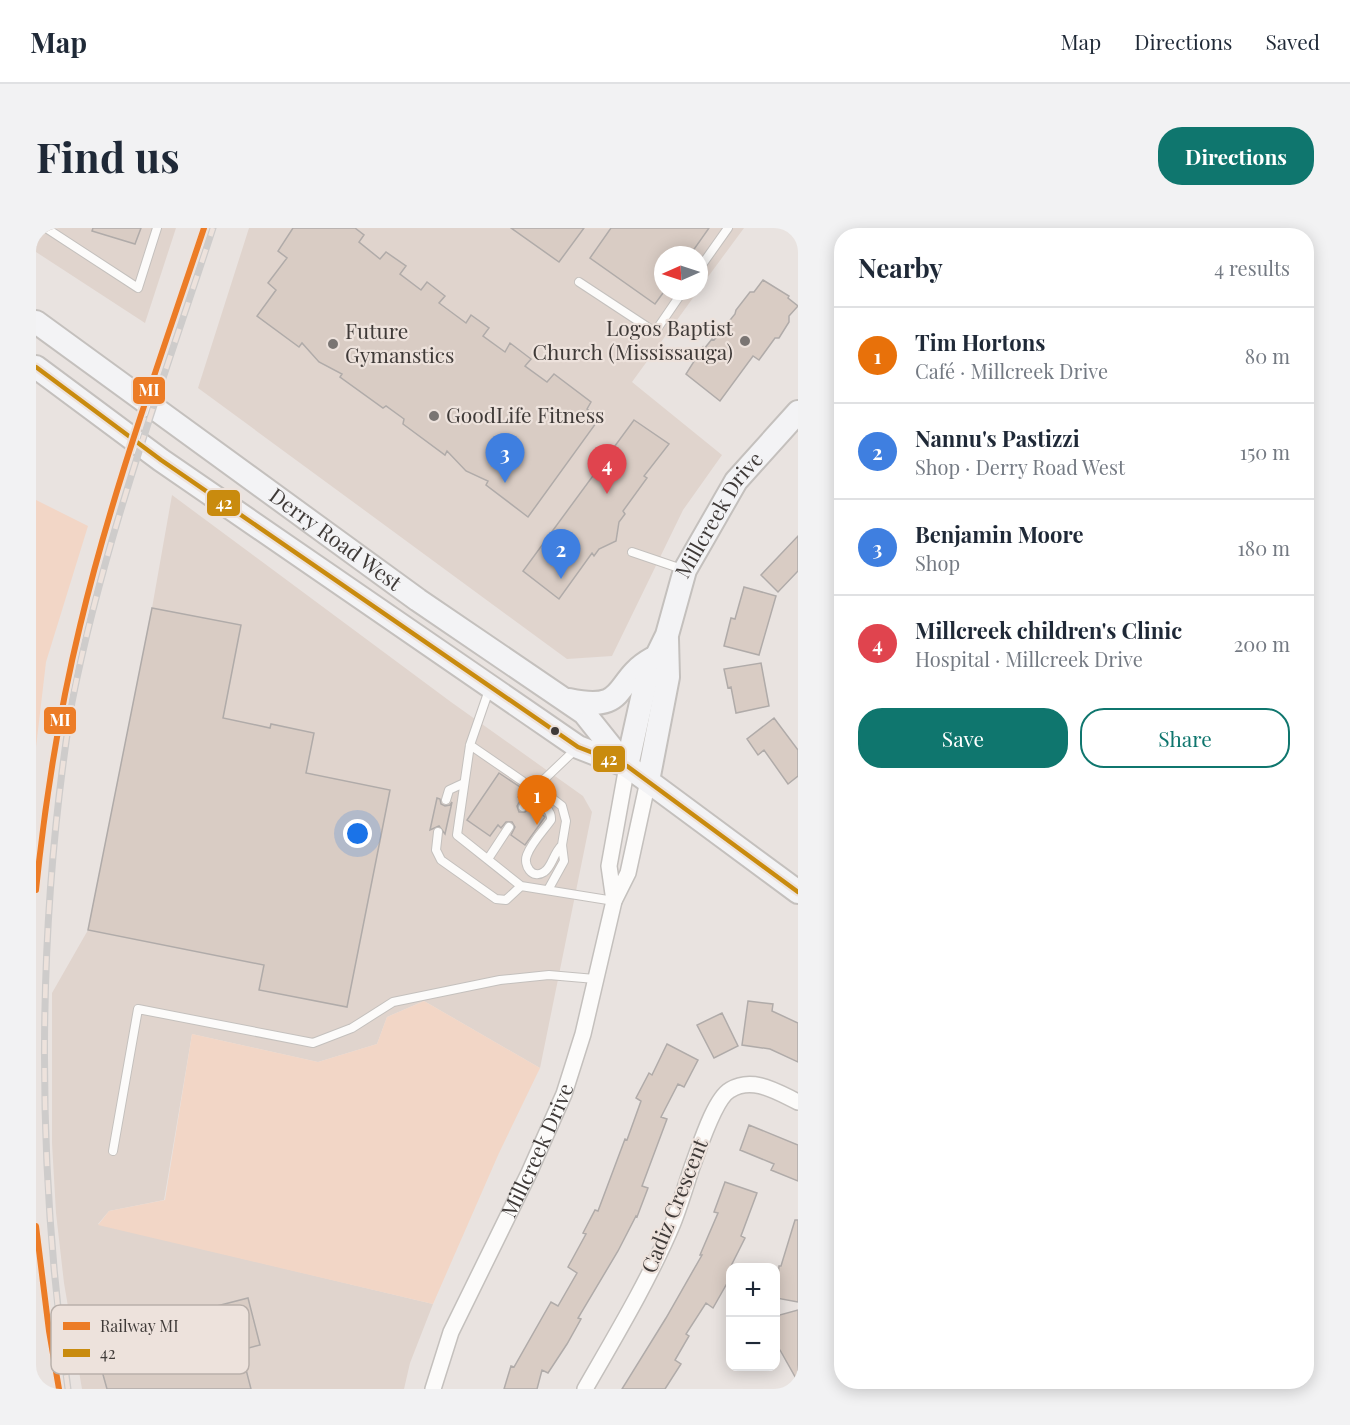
<!DOCTYPE html>
<meta charset="utf-8">
<style>
body{margin:0;font-family:"Playfair Display",serif;background:#f2f2f3;color:#1f2937}
.controls{position:absolute;right:18px;bottom:18px;display:grid;overflow:hidden;border-radius:12px;box-shadow:0 3px 15px #0003}
.controls button{width:54px;height:54px;display:grid;place-items:center;padding:0;border:0;border-bottom:2px solid #e0e1e3;background:#fff;color:#1f2937;font:30px sans-serif}
.compass{position:absolute;left:618px;top:18px;width:54px;height:54px;border-radius:50%;background:#fff;box-shadow:0 3px 15px #0003;rotate:267deg}
.you{position:absolute;left:322px;top:606px;width:21px;height:21px;margin:-15px;border:4px solid #fff;border-radius:50%;background:#1a73e8;box-shadow:0 0 0 9px #1a73e833}
.badge{display:grid;place-items:center;width:39px;height:39px;border-radius:50%;background:#0f766e;color:#fff;font-size:20px;font-weight:700}
.pin{position:absolute;translate:-50% -50px;filter:drop-shadow(0 2px 3px #0008)}
.pin::after{content:'';position:absolute;top:32px;width:21px;height:18px;background:inherit;clip-path:polygon(0 0,100% 0,50% 100%)}
.list{margin:0;padding:0;list-style:none}
h2{display:flex;justify-content:space-between;align-items:center;height:78px;margin:0;padding:0 24px;font-size:26px}
h2 small{font-size:20px;font-weight:400;color:#747a83}
.list li{display:grid;grid-template-columns:39px 1fr auto;gap:18px;align-items:center;box-sizing:border-box;height:96px;padding:0 24px;border-top:2px solid #e0e1e3}
.list b{display:block;font-size:22px;white-space:nowrap}
.list p{margin:0;font-size:20px;white-space:nowrap;color:#747a83}
.list em{font-size:20px;font-style:normal;color:#747a83}
.actions{display:flex;gap:12px;padding:18px 24px}
.actions a{flex:1;padding:14px 0;border:2px solid #0f766e;border-radius:24px;text-align:center;font-size:21px;color:#0f766e}
.actions .main{background:#0f766e;color:#fff}
.map{position:relative;flex:none;width:762px;height:1161px;overflow:hidden;border-radius:24px}
header{display:flex;align-items:center;gap:36px;box-sizing:border-box;height:84px;padding:0 30px;background:#fff;border-bottom:2px solid #e0e1e3}
header strong{font-size:28px}
nav{display:flex;gap:33px;margin-inline-start:auto;font-size:21px}
.intro{display:flex;align-items:center;justify-content:space-between;box-sizing:border-box;height:144px;padding:0 36px}
h1{margin:0;font-size:42px}
.button{padding:15px 27px;border-radius:24px;background:#0f766e;color:#fff;font-size:21px;font-weight:700}
main{display:flex;gap:36px;padding:0 36px}
aside{flex:1;background:#fff;border-radius:24px;box-shadow:0 3px 15px #0003}
.map>svg:first-child{display:block}
.built{fill:#e0d4cd}
.green{fill:#f2d6c6}
.building{fill:#d9ccc4;stroke:#b0aba9;stroke-width:1.5}
.lines{fill:none;stroke-linecap:round;stroke-linejoin:round}
.lane-casing{stroke:#c4c0bd;stroke-width:10}
.street-casing{stroke:#c4c0bd;stroke-width:18}
.secondary-casing{stroke:#c4c0bd;stroke-width:26}
.lane{stroke:#fcfbfa;stroke-width:8}
.street{stroke:#fcfbfa;stroke-width:15}
.secondary{stroke:#f3f3f5;stroke-width:22}
.rail-casing{stroke:#cecccb;stroke-width:7}
.rail{stroke:#ede2dc;stroke-width:4.5;stroke-dasharray:14;stroke-linecap:butt}
.bus-1-casing{stroke:#ede2dc;stroke-width:9}
.bus-1{stroke:#c98b0e;stroke-width:4.5}
.rail-1-casing{stroke:#ede2dc;stroke-width:10}
.rail-1{stroke:#ec7c26;stroke-width:6}
.poi-dot{fill:#7a7573;stroke:#ede2dc;stroke-width:2}
.bus-dot{fill:#3f3a38;stroke:#ede2dc;stroke-width:2}
.labels{text-anchor:middle;stroke-width:4.5;stroke-linejoin:round;paint-order:stroke}
.poi-label{font-size:21px;fill:#3f3a38;stroke:#ede2dc;text-anchor:start}
.street-label{font-size:21px;fill:#3f3a38;stroke:#ede2dc}
.key{fill:#ede2dc;stroke:#b9b0ab;stroke-width:1.5}
.key-label{font-size:16px;fill:#3f3a38}
.line-badge{stroke:#ede2dc;stroke-width:2}
.badge-label{font-size:16px;text-anchor:middle;font-weight:bold;fill:#fff}
</style>
<header>
<strong>Map</strong>
<nav><a>Map</a><a>Directions</a><a>Saved</a></nav>
</header>
<div class="intro"><h1>Find us</h1><a class="button">Directions</a></div>
<main>
<div class="map">
<svg width="762" height="1161" viewBox="0 0 762 1161">
<rect width="100%" height="100%" fill="#e9e3e0"/>
<path class="built" d="M0 0H140L109 95 0 24Z
M213 0H708L663 61V27H627V63H662L596 154 686 227 647 282 576 428 531 431 162 160Z
M136 267 415 474 547 568 556 584 504 840 388 773 351 789 341 816 282 834 156 806 128 972 73 983 62 996 397 1076 374 1135 368 1161H46L28 1055 20 985 16 915V765L52 702 116 380Z"/>
<path class="green" d="M0 272 52 298 10 434 0 519Z
M388 773 504 840 463 925 397 1076 62 997 73 983 129 972 156 806 282 834 341 816 351 789Z"/>
<path class="building" d="M57 0H105L99 16 56 3Z
M257 0H319L328 7 323 14 344 31 350 24 370 38 364 46 385 62 391 54 409 68 403 75 430 95 435 87 453 100 447 108 469 124 474 115 495 131 489 138 511 154 518 146 555 174 551 181 563 191 492 289 450 257 452 253 430 243 411 223 409 227 367 196 368 191 350 178 347 180 304 149 306 146 283 134 266 115 263 119 221 88 240 62 232 55 251 30 242 23Z
M475 0H548L523 34Z
M575 0H673L654 27H627V65L619 76 554 30Z
M727 52 753 68 752 70 762 78 753 88V94L743 110H739L723 132 717 128 684 173 650 146 667 119 668 121 676 111 678 112 699 86 700 82 714 64H718Z
M598 192 633 216 608 248 611 250 587 283 589 286 583 294 580 313 563 321 558 328 556 325 523 371 487 343Z
M762 308V343L742 364 725 347Z
M708 359 740 368 723 427 688 418 695 390 699 391Z
M116 380 205 397 187 490 234 500 235 496 278 505 270 545 354 562 311 779 223 762 228 737 52 702Z
M725 435 733 478 700 485 695 459 692 460 688 441Z
M738 490 762 522V548L752 556 728 522 722 527 711 511Z
M463 545 487 561 482 569 485 571 481 578 483 584H489L495 578 509 589 489 617 475 607 479 599 476 594H470L465 600 462 597 454 608 431 592Z
M401 570 404 571 405 576 409 578 414 577 416 574 409 606 403 598 394 602Z
M712 773 737 776 736 783 762 795V834L734 821 706 817Z
M686 785 702 818 678 830 661 797Z
M631 816 662 832 648 859 642 856 625 889 631 891 606 958 612 960 601 989 600 988 582 1023 542 1090 545 1091 531 1116 512 1145 506 1142 501 1161H468L475 1138 478 1139 515 1074 522 1078 541 1045 532 1039 550 1006 547 1005 559 982 562 983 589 911 591 912 605 873 600 870 613 845 616 847Z
M713 897 762 917V953L735 942 738 936 704 922Z
M689 954 721 965 705 1008 709 1010 694 1040V1050L677 1080 670 1075 650 1106 653 1108 639 1132 645 1136 629 1161H586L630 1090 666 1027H664L682 985 678 984Z
M759 992H762V1074L740 1070 743 1038H745Z
M212 1070 224 1117 205 1122 215 1161H71L61 1125 173 1096 169 1081Z
M762 1082V1154L744 1122 740 1123V1088Z"/>
<g class="lines">
<g class="lane-casing">
<path id="lane" d="M10 0 102 60 121 0
M663 41 692 0
M543 54 619 104 647 63
M596 324 646 341
M453 462 434 517 421 607 485 658 578 673
M434 517 498 561 487 579
M494 568C502 574 516 580 515 592 508 602 496 614 491 627 487 637 496 652 508 644 516 639 517 626 526 617
M410 572 413 562 428 555
M402 604 400 622 405 632 460 671 470 672 485 658
M452 631 473 599
M512 662 528 633 526 617 530 593 526 578 513 568 498 561 541 520
M77 923 102 781 277 815 316 800 357 774 464 752 513 747 559 751"/>
</g>
<g class="street-casing">
<g id="street">
<path d="M578 673 573 638 591 538"/>
<path id="s1" d="M397 1161 415 1104 493 945 528 866 547 806 578 673 592 645 612 553"/>
<path d="M549 1161C580 1107 613 1052 637 995 644 977 650 957 656 939 663 921 678 871 694 862 717 848 741 864 762 874"/>
</g>
</g>
<g class="secondary-casing">
<g id="secondary">
<path id="s2" d="M0 94 382 372 548 485 588 535"/>
<path d="M0 139 125 232 542 519 591 538 612 553 762 664"/>
<path d="M533 472C594 485 576 453 616 431"/>
<path id="s3" d="M591 538 611 448 631 407 649 342 700 253 762 184"/>
<path d="M612 553 632 449 631 411"/>
</g>
</g>
<use href="#lane" class="lane"/>
<use href="#street" class="street"/>
<use href="#secondary" class="secondary"/>
<g class="rail-casing">
<path id="rail" d="M32 1161C0 935 0 699 36 474 68 312 126 156 177 0"/>
</g>
<use href="#rail" class="rail"/>
<g class="bus-1-casing">
<path id="bus-1" d="M0 139 125 232 542 519 591 538 762 664"/>
</g>
<use href="#bus-1" class="bus-1"/>
<g class="rail-1-casing">
<path id="rail-1" d="M0 662C9 573 23 485 44 398 76 263 124 132 168 0
M0 998 13 1103 23 1161"/>
</g>
<use href="#rail-1" class="rail-1"/>
</g>
<g class="poi-dot">
<circle cx="709" cy="113" r="6"/>
<circle cx="297" cy="116" r="6"/>
<circle cx="398" cy="188" r="6"/>
</g>
<circle class="bus-dot" cx="519" cy="503" r="5"/>
<g class="labels">
<g class="poi-label">
<text x="697" y="108" text-anchor="end">Logos Baptist<tspan x="697" dy="24">Church (Mississauga)</tspan></text>
<text x="309" y="111">Future<tspan x="309" dy="24">Gymanstics</tspan></text>
<text x="410" y="195">GoodLife Fitness</text>
</g>
<g class="street-label">
<text dy="7" stroke="none"><textPath href="#s3" startOffset="270">Millcreek Drive</textPath></text>
<text dy="7" stroke="none"><textPath href="#s2" startOffset="370">Derry Road West</textPath></text>
<text dy="7" stroke="none"><textPath href="#s1" startOffset="261">Millcreek Drive</textPath></text>
<text transform="translate(639 978) rotate(-68)" y="7">Cadiz Crescent</text>
</g>
</g>
<rect x="15" y="1077" width="198" height="69" rx="9" class="key"/>
<rect x="27" y="1094" width="27" height="8" fill="#ec7c26"/>
<rect x="27" y="1121" width="27" height="8" fill="#c98b0e"/>
<g class="key-label">
<text x="64" y="1104">Railway MI</text>
<text x="64" y="1131">42</text>
</g>
<g class="line-badge">
<rect x="96" y="148" width="34" height="29" rx="6" fill="#ec7c26"/>
<rect x="170" y="261" width="35" height="28" rx="6" fill="#c98b0e"/>
<rect x="7" y="478" width="34" height="29" rx="6" fill="#ec7c26"/>
<rect x="556" y="517" width="34" height="28" rx="6" fill="#c98b0e"/>
</g>
<g class="badge-label">
<text x="113" y="168">MI</text>
<text x="188" y="281">42</text>
<text x="24" y="498">MI</text>
<text x="573" y="537">42</text>
</g>
</svg>
<div class="controls">
<button>+</button>
<button>−</button>
</div>
<svg class="compass" viewBox="-18 -18 36 36"><path d="M0-13l5 13h-10z" fill="#e53935"/><path d="M0 13l5-13h-10z" fill="#747a83"/></svg>
<div class="you"></div>
<div class="pin badge" style="left:501px;top:597px;background:#e8710a">1</div>
<div class="pin badge" style="left:525px;top:351px;background:#3f7fe0">2</div>
<div class="pin badge" style="left:469px;top:255px;background:#3f7fe0">3</div>
<div class="pin badge" style="left:571px;top:266px;background:#e0444e">4</div>
</div>
<aside>
<h2>Nearby<small>4 results</small></h2>
<ul class="list">
<li><span class="badge" style="background:#e8710a">1</span><div><b>Tim Hortons</b><p>Café · Millcreek Drive</p></div><em>80 m</em></li>
<li><span class="badge" style="background:#3f7fe0">2</span><div><b>Nannu's Pastizzi</b><p>Shop · Derry Road West</p></div><em>150 m</em></li>
<li><span class="badge" style="background:#3f7fe0">3</span><div><b>Benjamin Moore</b><p>Shop</p></div><em>180 m</em></li>
<li><span class="badge" style="background:#e0444e">4</span><div><b>Millcreek children's Clinic</b><p>Hospital · Millcreek Drive</p></div><em>200 m</em></li>
</ul>
<div class="actions"><a class="main">Save</a><a>Share</a></div>
</aside>
</main>
